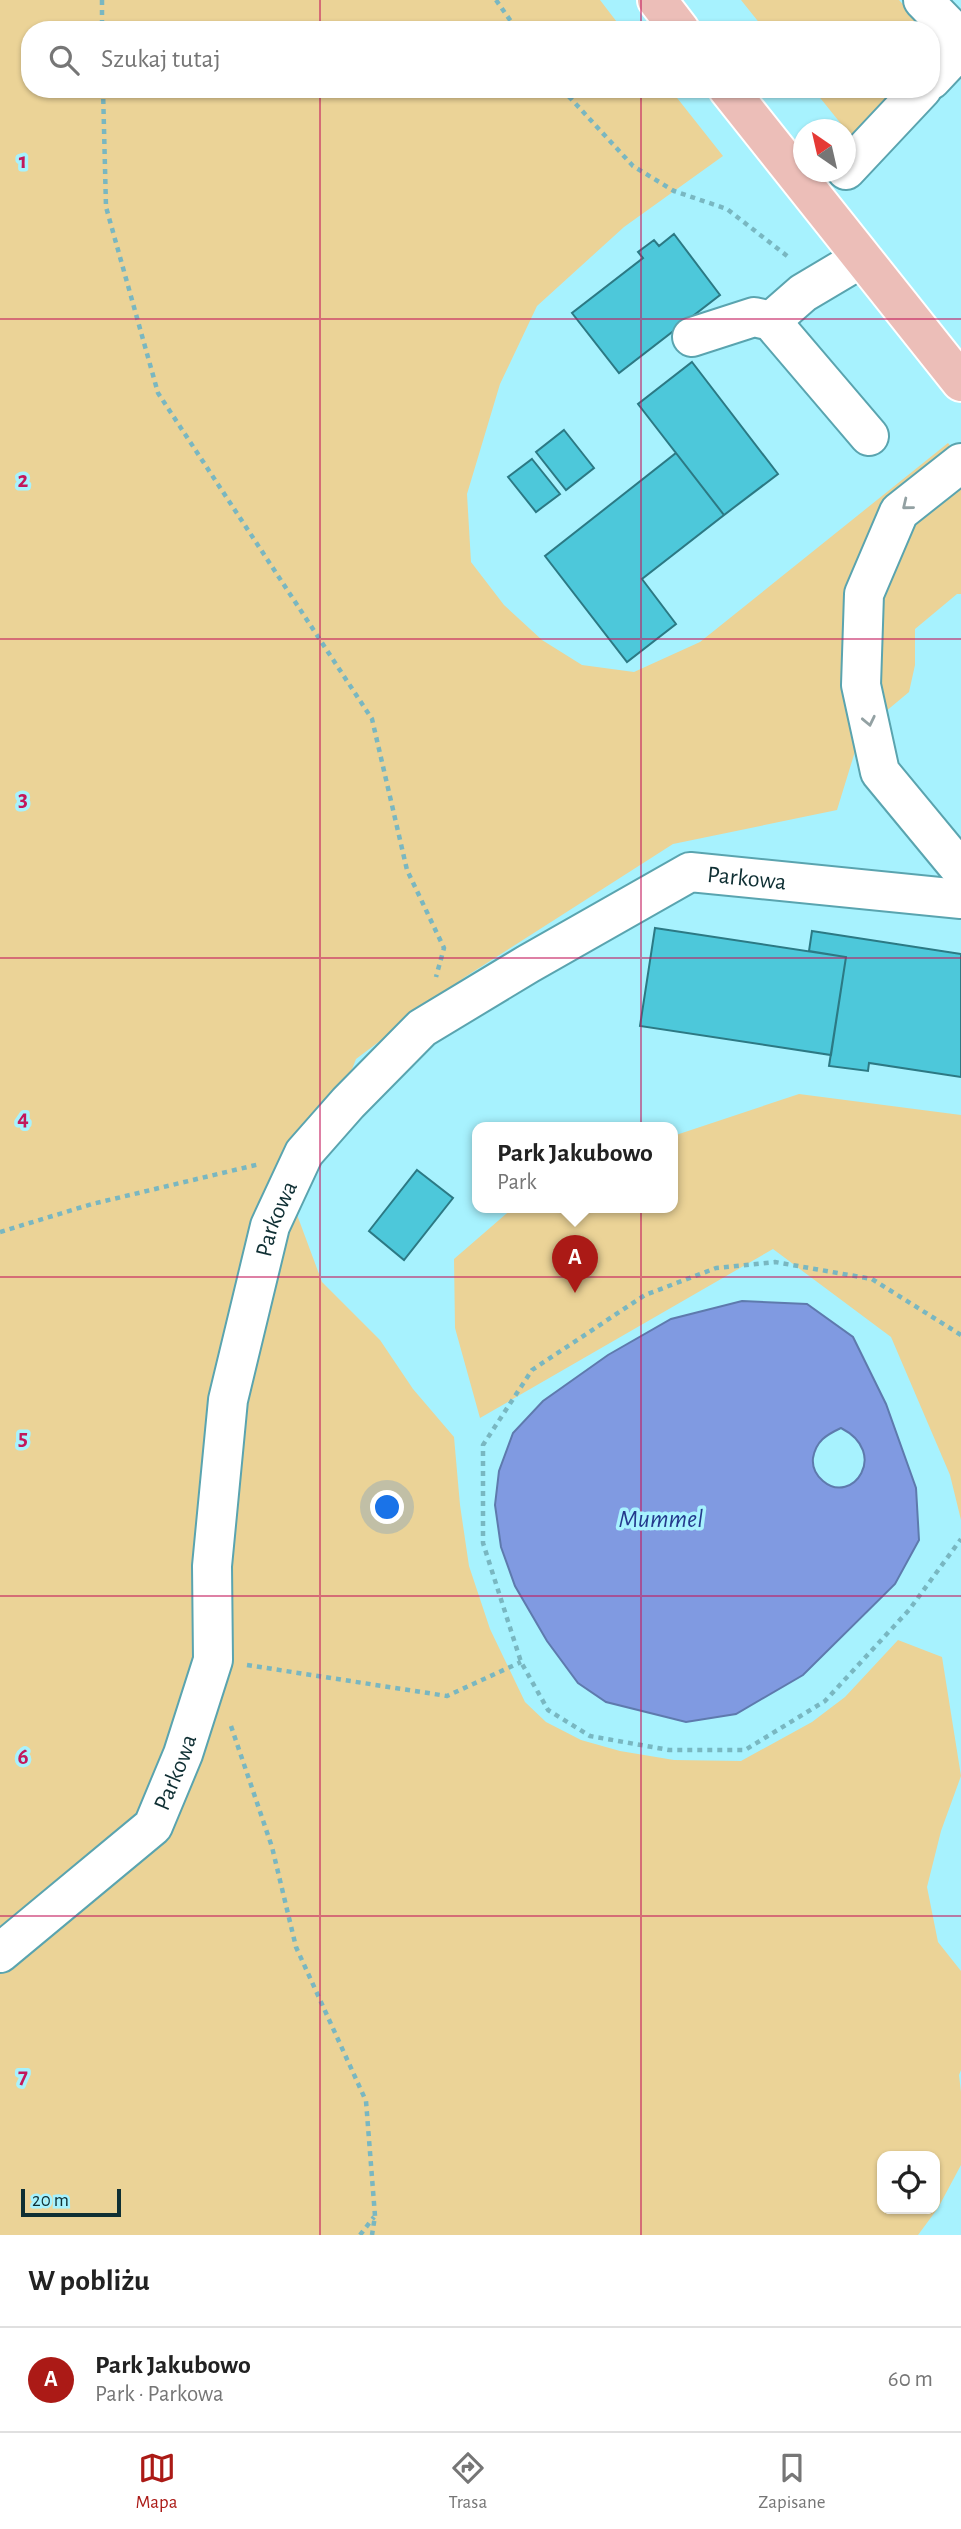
<!DOCTYPE html>
<html lang="pl">
<meta charset="utf-8">
<style>
body{margin:0;font-family:"Alegreya Sans",sans-serif;background:#f6f6f6;color:#222}
.controls{position:absolute;right:21px;bottom:21px;display:grid;overflow:hidden;border-radius:14px;box-shadow:0 2px 5px #0004}
.controls button{width:63px;height:63px;display:grid;place-items:center;padding:0;border:0;border-bottom:2px solid #e0e0e0;background:#fff;color:#222;font:35px sans-serif}
.compass{position:absolute;left:793px;top:119px;width:63px;height:63px;border-radius:50%;background:#fff;box-shadow:0 2px 5px #0004;rotate:326deg}
.scale{position:absolute;left:21px;bottom:18px;width:100px;box-sizing:border-box;padding-left:7px;border:4px solid #0f2f33;border-top:0;font-size:19px;line-height:24px;white-space:nowrap;color:#0f2f33;-webkit-text-stroke:5px #a7f2fe;paint-order:stroke}
.you{position:absolute;left:388px;top:1508px;width:24px;height:24px;margin:-18px;border:5px solid #fff;border-radius:50%;background:#1a73e8;box-shadow:0 0 0 10px #1a73e833}
.badge{display:grid;place-items:center;width:46px;height:46px;border-radius:50%;background:#ab1a16;color:#fff;font-size:23px;font-weight:700}
.pin{position:absolute;translate:-50% -58px;filter:drop-shadow(0 2px 4px #0008)}
.pin::after{content:'';position:absolute;top:37px;width:24px;height:21px;background:inherit;clip-path:polygon(0 0,100% 0,50% 100%)}
.popup{position:absolute;left:472px;top:1122px;width:206px;height:91px;box-sizing:border-box;display:grid;place-content:center;border-radius:14px;background:#fff;filter:drop-shadow(0 2px 5px #0005);font-size:23px;white-space:nowrap;color:#767676}
.popup b{font-size:26px;color:#222}
.popup::after{content:'';position:absolute;left:50%;top:100%;margin-left:-14px;border:14px solid transparent;border-top-color:#fff}
.list{margin:0;padding:0;list-style:none}
h2{display:flex;justify-content:space-between;align-items:center;height:91px;margin:0;padding:0 28px;font-size:30px}
h2 small{font-size:23px;font-weight:400;color:#767676}
.list li{display:grid;grid-template-columns:46px 1fr auto;gap:21px;align-items:center;box-sizing:border-box;height:105px;padding:0 28px;border-top:2px solid #e0e0e0}
.list b{display:block;font-size:26px;white-space:nowrap}
.list p{margin:0;font-size:23px;white-space:nowrap;color:#767676}
.list em{font-size:23px;font-style:normal;color:#767676}
.icon{flex:none;width:38px;height:38px;fill:none;stroke:currentColor;stroke-width:2;stroke-linecap:round;stroke-linejoin:round}
.map{position:relative;flex:none;width:961px;height:2235px;overflow:hidden}
.search{position:absolute;background:#fff;box-shadow:0 2px 5px #0004;left:21px;right:21px;top:21px;height:77px;display:flex;align-items:center;gap:18px;box-sizing:border-box;padding:0 24px;border-radius:28px;color:#767676;font-size:26px}
.sheet{height:196px;background:#fff}
nav{display:flex;justify-content:space-around;align-items:center;box-sizing:border-box;height:98px;border-top:2px solid #e0e0e0;background:#fff;font-size:19px;color:#767676}
nav a{display:grid;justify-items:center;gap:4px}
nav .on{color:#ab1a16}
.map>svg:first-child{display:block}
.green{fill:#ebd397;fill-rule:evenodd}
.water{fill:#809ae1;stroke:#5e7aad;stroke-width:2;fill-rule:evenodd}
.building{fill:#4dc8da;stroke:#2c7984;stroke-width:2}
.lines{fill:none;stroke-linecap:round;stroke-linejoin:round}
.minor-casing{stroke:#5aa4af;stroke-width:42}
.major-casing{stroke:#fff;stroke-width:42}
.path{stroke:#79b7c1;stroke-width:4.5;stroke-dasharray:5 5;stroke-linecap:butt}
.minor{stroke:#fff;stroke-width:38}
.major{stroke:#ecbeb8;stroke-width:38}
.oneway{stroke:#93a1a3}
.grid{fill:none;stroke:#c2185b;stroke-width:2;stroke-opacity:0.55}
.labels{text-anchor:middle;stroke-width:7;stroke-linejoin:round;paint-order:stroke}
.street-label{font-size:24px;fill:#0f2f33;stroke:#a7f2fe}
.water-label{font-size:26px;font-style:italic;fill:#24398c;stroke:#a7f2fe}
.grid-label{font-size:23px;text-anchor:middle;font-weight:bold;fill:#c2185b;stroke:#a7f2fe;stroke-width:7;stroke-linejoin:round;paint-order:stroke}
</style>
<div class="map">
<svg width="961" height="2235" viewBox="0 0 961 2235">
<rect width="100%" height="100%" fill="#a7f2fe"/>
<path class="green" d="M0 0H600L623 30H30V89H670L723 156 624 227 537 306 500 384 467 494 471 562 504 605 542 640 582 665 634 672 700 642 948 443 961 459V594H957L915 629V665L909 692 861 732 837 810 673 844 465 977 356 1059 296 1212 322 1282 380 1340 413 1389 454 1437 460 1505 469 1566 490 1629 525 1702 546 1722 581 1740 620 1751 674 1760 741 1761 812 1722 845 1697 898 1640 942 1657 961 1776 941 1831 927 1887 938 1942 961 1971V2070L959 2075 961 2092V2165L938 2208 918 2235H0ZM882 2156H935V2209H882Z
M741 0H899L926 30H765Z
M813 89H903L854 140Z
M799 1094 961 1115V1520L950 1475 891 1337 773 1249 480 1418 455 1328 454 1259 514 1207H673V1136Z"/>
<path class="water" d="M742 1301 807 1304 853 1337 886 1404 916 1488 919 1540 895 1584 803 1675 736 1714 686 1722 606 1702 578 1683 547 1641 515 1586 501 1547 495 1505 499 1471 513 1433 543 1401 608 1355 671 1319ZM841 1428C890 1453 852 1506 823 1481 816 1475 812 1467 813 1458 816 1441 826 1435 841 1428Z"/>
<path class="building" d="M674 234 720 295 619 373 572 313 643 258 638 252 654 240 659 246Z
M692 362 778 474 724 515 638 404Z
M564 430 594 468 566 490 536 452Z
M676 453 724 515 642 579 676 624 627 662 545 556Z
M532 459 560 494 536 512 508 477Z
M655 928 846 957 831 1055 640 1026Z
M812 931 961 954V1077L869 1063 868 1071 829 1066 846 957 809 951Z
M417 1170 453 1198 404 1260 369 1231Z"/>
<g class="lines">
<g class="minor-casing">
<g id="minor">
<path d="M923 0 961 39"/>
<path d="M931 80 961 48"/>
<path d="M846 170 922 89"/>
<path d="M771 321 803 293 862 258"/>
<path d="M692 337 754 317 771 321 869 436"/>
<path d="M961 463 899 512 864 594 861 685 880 772 961 870"/>
<path id="s1" d="M0 1953 153 1826 183 1754 213 1660 212 1566 228 1400 270 1226 304 1153 348 1103 422 1028 528 964 690 872 961 899"/>
</g>
</g>
<g class="major-casing">
<path id="major" d="M657 0 680 30
M728 89 961 382"/>
</g>
<path class="path" d="M102 0V30
M496 0 517 30
M103 89 106 207 158 393 372 719 407 870 444 948 436 977
M562 89 633 166 674 191 727 209 791 259
M0 1232 92 1204 260 1164
M961 1335 872 1279 775 1262 716 1268 645 1295 532 1370 483 1445V1543L521 1662 548 1710 590 1736 669 1750H745L825 1701 909 1610 961 1539
M247 1665 447 1696 521 1662
M231 1726 272 1847 296 1947 366 2101 375 2216 372 2235
M360 2235 374 2217"/>
<use href="#minor" class="minor"/>
<use href="#major" class="major"/>
</g>
<defs><path id="oneway-chevron" d="M-2-3.5L2.5 0L-2 3.5" fill="none" stroke-width="1.6" stroke-linecap="round" stroke-linejoin="round" transform="scale(1.75)"/></defs>
<g class="oneway">
<use href="#oneway-chevron" transform="translate(907 505) rotate(141)"/>
<use href="#oneway-chevron" transform="translate(869 721) rotate(78)"/>
</g>
<path class="grid" d="M320 0V30M641 0V30M320 89V2235M641 89V2235M0 319H961M0 639H961M0 958H961M0 1277H961M0 1596H961M0 1916H961"/>
<g class="labels">
<g class="street-label">
<text dy="8" stroke="none"><textPath href="#s1" startOffset="1435">Parkowa</textPath></text>
<text dy="8" stroke="none"><textPath href="#s1" startOffset="824">Parkowa</textPath></text>
<text dy="8" stroke="none"><textPath href="#s1" startOffset="257">Parkowa</textPath></text>
</g>
<g class="water-label">
<text x="661" y="1527">Mummel</text>
</g>
</g>
<g class="grid-label">
<text x="23" y="168">1</text>
<text x="23" y="487">2</text>
<text x="23" y="806">3</text>
<text x="23" y="1125">4</text>
<text x="23" y="1445">5</text>
<text x="23" y="1764">6</text>
<text x="23" y="2083">7</text>
</g>
</svg>
<div class="controls">
<button><svg class="icon" aria-label="locate" viewBox="0 0 24 24"><circle cx="12" cy="12" r="6"/><path d="M12 2v4M12 18v4M2 12h4M18 12h4"/></svg></button>
</div>
<svg class="compass" viewBox="-18 -18 36 36"><path d="M0-13l5 13h-10z" fill="#e53935"/><path d="M0 13l5-13h-10z" fill="#767676"/></svg>
<div class="scale">20 m</div>
<div class="you"></div>
<div class="pin badge" style="left:575px;top:1293px">A</div>
<div class="popup"><b>Park Jakubowo</b>Park</div>
<div class="search"><svg class="icon" aria-label="search" viewBox="0 0 24 24"><circle cx="10" cy="10" r="6"/><path d="M15 15l6 6"/></svg>Szukaj tutaj</div>
</div>
<section class="sheet">
<h2>W pobliżu<small></small></h2>
<ul class="list">
<li><span class="badge">A</span><div><b>Park Jakubowo</b><p>Park · Parkowa</p></div><em>60 m</em></li>
</ul>
</section>
<nav>
<a class="on"><svg class="icon" aria-label="map" viewBox="0 0 24 24"><path d="M3 6l6-2 6 2 6-2v14l-6 2-6-2-6 2zM9 4v14M15 6v14"/></svg>Mapa</a>
<a><svg class="icon" aria-label="directions" viewBox="0 0 24 24"><path d="M12 3l9 9-9 9-9-9zM9 14v-3h6M13 9l2 2-2 2"/></svg>Trasa</a>
<a><svg class="icon" aria-label="saved" viewBox="0 0 24 24"><path d="M7 4h10v16l-5-4-5 4z"/></svg>Zapisane</a>
</nav>
